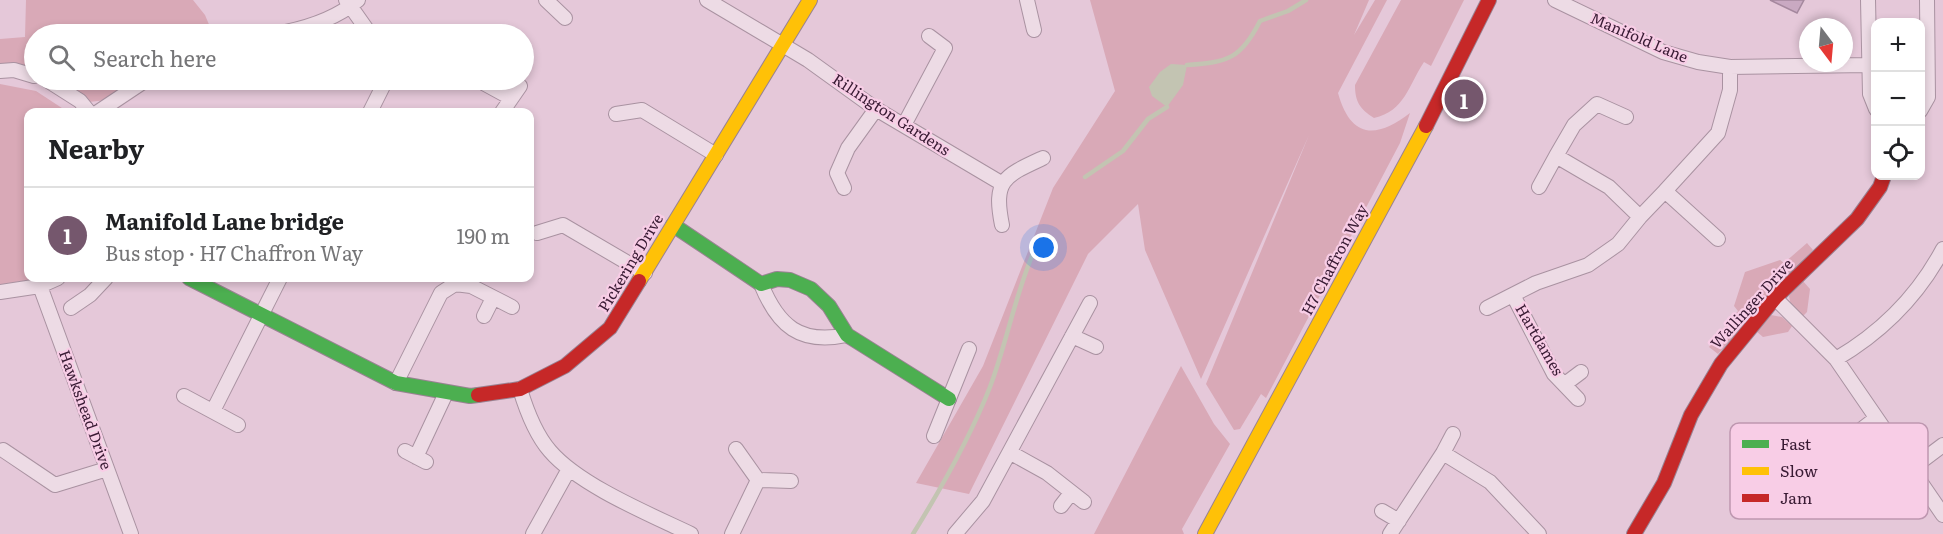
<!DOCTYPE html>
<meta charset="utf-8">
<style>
body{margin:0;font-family:Literata,serif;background:#f2f2f2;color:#202124}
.controls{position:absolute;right:18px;top:18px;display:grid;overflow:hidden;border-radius:12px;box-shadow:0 3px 9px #0003}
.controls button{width:54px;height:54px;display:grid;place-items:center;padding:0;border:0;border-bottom:2px solid #e0e0e0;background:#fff;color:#202124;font:30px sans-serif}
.compass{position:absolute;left:1799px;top:18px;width:54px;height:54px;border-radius:50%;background:#fff;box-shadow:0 3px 9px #0003;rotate:164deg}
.you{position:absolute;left:1044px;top:248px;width:21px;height:21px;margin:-15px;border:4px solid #fff;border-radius:50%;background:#1a73e8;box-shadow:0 0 0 9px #1a73e833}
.badge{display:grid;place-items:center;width:39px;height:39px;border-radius:50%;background:#75576d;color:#fff;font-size:20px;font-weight:700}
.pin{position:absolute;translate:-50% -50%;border:3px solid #fff;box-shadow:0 2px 6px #0006}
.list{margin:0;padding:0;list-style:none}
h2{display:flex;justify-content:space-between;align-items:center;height:78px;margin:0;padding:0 24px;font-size:26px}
h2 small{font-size:20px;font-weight:400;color:#757577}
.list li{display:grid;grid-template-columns:39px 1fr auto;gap:18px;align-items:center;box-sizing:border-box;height:96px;padding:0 24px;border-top:2px solid #e0e0e0}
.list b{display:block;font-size:22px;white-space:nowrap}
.list p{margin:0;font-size:20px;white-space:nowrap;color:#757577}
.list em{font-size:20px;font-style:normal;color:#757577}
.icon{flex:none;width:33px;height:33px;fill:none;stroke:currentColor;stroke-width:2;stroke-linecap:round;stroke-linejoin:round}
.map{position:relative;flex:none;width:1943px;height:534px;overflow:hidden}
.search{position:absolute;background:#fff;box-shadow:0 3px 9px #0003;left:24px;top:24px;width:510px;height:66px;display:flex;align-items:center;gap:15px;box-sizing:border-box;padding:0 21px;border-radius:33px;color:#757577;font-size:22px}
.panel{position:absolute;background:#fff;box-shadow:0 3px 9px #0003;left:24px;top:108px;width:510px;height:174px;border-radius:12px}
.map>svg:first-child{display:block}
.green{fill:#d9a9b7}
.water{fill:#c3c4b2}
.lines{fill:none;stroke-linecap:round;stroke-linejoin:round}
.stream{stroke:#c3c4b2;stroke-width:4.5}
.building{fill:#c9a9c2;stroke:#a5889e;stroke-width:1.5}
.street-casing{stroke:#a992a1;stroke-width:16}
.fast-casing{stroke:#998292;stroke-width:16}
.slow-casing{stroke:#998292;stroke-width:16}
.jam-casing{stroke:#998292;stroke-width:16}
.street{stroke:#eddbe5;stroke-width:14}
.fast{stroke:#4caf50;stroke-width:14}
.slow{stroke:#ffc107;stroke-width:14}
.jam{stroke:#c62828;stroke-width:14}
.labels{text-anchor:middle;stroke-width:4.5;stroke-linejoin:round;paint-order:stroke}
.street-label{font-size:15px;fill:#381a33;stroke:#f8cde6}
.key{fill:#f8cde6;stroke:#be97b0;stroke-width:1.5}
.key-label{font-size:16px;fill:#381a33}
</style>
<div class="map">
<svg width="1943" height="534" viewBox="0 0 1943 534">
<rect width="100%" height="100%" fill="#e5c8d9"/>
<path class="green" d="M26 0H193L205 15 213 34H34V70L0 66V39L25 37Z
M1090 0H1369L1354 35 1375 0H1387L1338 93C1351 139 1376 139 1410 113L1400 143 1266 398 1261 394 1240 429 1234 430 1206 384 1309 135 1201 379 1145 250 1138 204 1088 254 969 494 916 483 983 366 1053 188 1115 91Z
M1401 0H1464L1431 66 1424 62C1408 86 1405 111 1374 118 1360 109 1355 102 1355 85Z
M55 80H133L107 100 89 102Z
M0 84 36 91 68 112H28V278H38L10 285H0Z
M1807 243 1813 250 1718 354 1709 347 1738 311 1734 306 1745 272 1780 260 1784 263Z
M1802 280 1810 289 1807 312 1802 317 1791 306 1789 296Z
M1771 315 1782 317 1792 326 1788 332 1763 337 1756 331Z
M1181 366 1214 424 1230 444 1182 529 1184 534H1094Z"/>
<path class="water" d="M1171 64 1187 65 1183 85 1167 107 1152 96 1149 87 1160 72Z"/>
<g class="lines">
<path class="stream" d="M1187 65C1228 62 1241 59 1260 21L1288 11 1306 0
M1085 177 1123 151 1148 119 1167 107
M913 534C942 487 970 438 990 387 1007 342 1015 295 1034 251"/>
</g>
<path class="building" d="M1770 0H1804L1797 13Z"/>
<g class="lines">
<g class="street-casing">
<path id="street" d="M346 0 370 34
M546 0 565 18
M707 0 808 60 876 109 1001 183
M1027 0 1034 30
M1555 0 1663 52 1698 62 1730 67 1869 65
M1868 0 1870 94 1876 109
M275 34C304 29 335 20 358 0
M0 71 14 70 34 76
M47 80 80 101 89 112
M478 80 511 98
M1920 111 1928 97 1927 0
M98 112 146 80
M370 112 386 80
M502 112 520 86
M616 114 642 110 716 155
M904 125 945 48 929 36
M1556 156 1574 125 1597 104 1626 117
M1539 187 1556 156 1609 187 1640 217 1665 191
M844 188 837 173 848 148 876 109
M1002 225C993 180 1004 176 1043 158
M537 233 563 225 645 273
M1718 239 1665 191 1718 133 1730 90V67
M761 284C778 326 800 345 847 335
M40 286 131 534
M0 292 40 286 58 278
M1513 295 1554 374 1578 399
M1775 298 1836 359 1943 515
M71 308 90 295 106 278
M1487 308 1536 283 1588 265 1618 244 1640 217
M484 316 493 298
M1072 336 1096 347
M1836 359C1882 332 1918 296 1943 249
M396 383 441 293 455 284 471 286 512 307
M1565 384 1581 372
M520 389C526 409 536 435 550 451 579 485 649 514 691 534
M184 396 238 425
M213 411 280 278
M934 436 969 349
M736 449 758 480 791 481
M3 450 55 485 107 469
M405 451 426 462
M1011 453 1047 473 1084 502
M1443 453 1490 482 1539 534
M416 457 446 393
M1911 469 1943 445
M1766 470 1784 489
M1767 505 1784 489 1875 419
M1061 506 1071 493
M1382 511 1399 521
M533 534 569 469
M732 534 758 480
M955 534 983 501 1090 303
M1390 534 1443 453 1453 434"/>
</g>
<g class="fast-casing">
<path id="fast" d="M673 225 761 284 777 279 790 280 811 289 829 306 847 335 949 399
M189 278 396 383 470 396 478 395"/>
</g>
<g class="slow-casing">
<path id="slow" d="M639 281 810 0
M1205 534 1426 126"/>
</g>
<g class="jam-casing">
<path id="jam" d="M1426 126 1489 0
M478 395 520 389 565 366 610 328 639 281
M1634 534 1664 483 1691 415 1721 364 1775 298 1857 219 1880 187 1884 176"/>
</g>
<use href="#street" class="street"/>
<use href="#fast" class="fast"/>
<use href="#slow" class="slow"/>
<use href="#jam" class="jam"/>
</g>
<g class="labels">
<g class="street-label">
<text transform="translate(1639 38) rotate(23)" y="5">Manifold Lane</text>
<text transform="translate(891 115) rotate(33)" y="5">Rillington Gardens</text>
<text transform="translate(1335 260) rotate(-62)" y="5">H7 Chaffron Way</text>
<text transform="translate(631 263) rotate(-59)" y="5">Pickering Drive</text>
<text transform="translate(1752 304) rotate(-48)" y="5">Wallinger Drive</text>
<text transform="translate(1539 340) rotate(60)" y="5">Hartdames</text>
<text transform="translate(85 410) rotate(70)" y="5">Hawkshead Drive</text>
</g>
</g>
<rect x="1730" y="423" width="198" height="96" rx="9" class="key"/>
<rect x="1742" y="440" width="27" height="8" fill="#4caf50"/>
<rect x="1742" y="467" width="27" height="8" fill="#ffc107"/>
<rect x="1742" y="494" width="27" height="8" fill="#c62828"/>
<g class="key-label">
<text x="1780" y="450">Fast</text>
<text x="1780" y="477">Slow</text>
<text x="1780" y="504">Jam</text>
</g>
</svg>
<div class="controls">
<button>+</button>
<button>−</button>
<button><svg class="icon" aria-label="locate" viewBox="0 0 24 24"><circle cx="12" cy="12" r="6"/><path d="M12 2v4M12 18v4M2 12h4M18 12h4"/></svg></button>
</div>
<svg class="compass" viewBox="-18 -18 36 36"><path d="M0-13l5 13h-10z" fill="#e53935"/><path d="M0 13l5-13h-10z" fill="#757577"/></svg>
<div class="you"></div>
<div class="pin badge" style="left:1464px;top:99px">1</div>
<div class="search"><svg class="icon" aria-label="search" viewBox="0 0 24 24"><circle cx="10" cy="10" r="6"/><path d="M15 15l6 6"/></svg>Search here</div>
<section class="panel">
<h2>Nearby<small></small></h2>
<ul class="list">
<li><span class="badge">1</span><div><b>Manifold Lane bridge</b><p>Bus stop · H7 Chaffron Way</p></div><em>190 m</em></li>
</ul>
</section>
</div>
